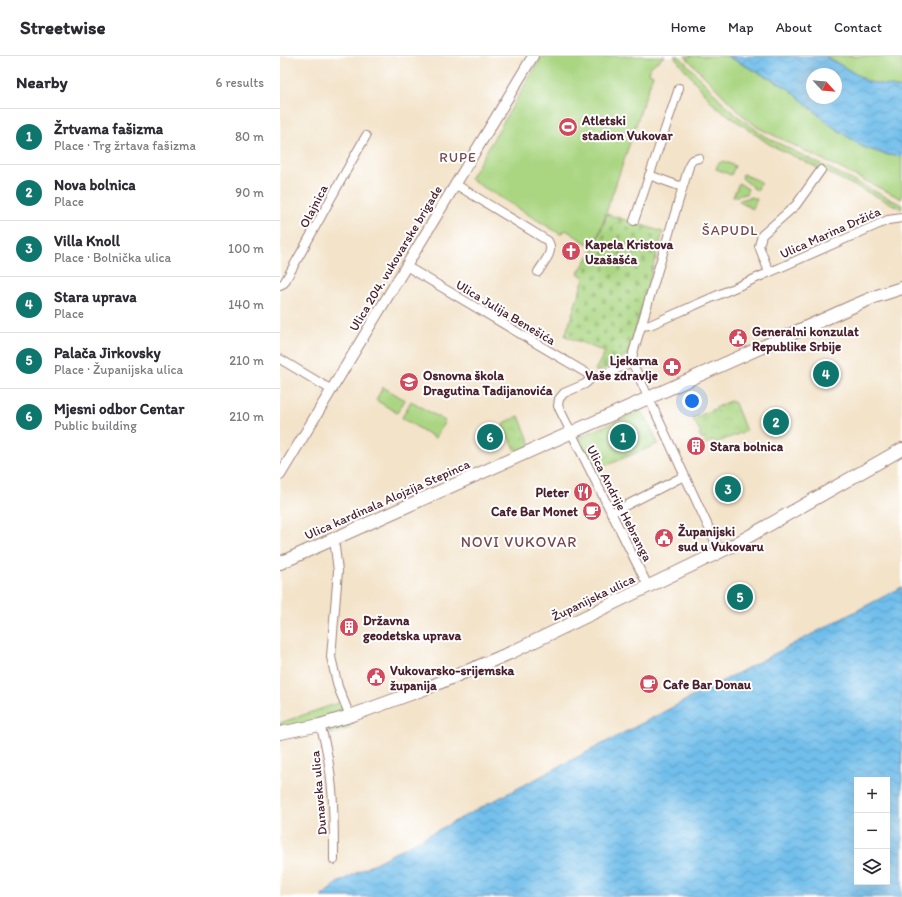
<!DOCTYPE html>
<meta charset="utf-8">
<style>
body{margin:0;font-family:Itim,sans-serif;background:#f7f7f7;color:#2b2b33}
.controls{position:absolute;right:12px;bottom:12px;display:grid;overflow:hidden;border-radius:0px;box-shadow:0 4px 16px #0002}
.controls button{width:36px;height:36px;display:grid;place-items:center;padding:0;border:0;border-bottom:1px solid #e1e1e2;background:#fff;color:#2b2b33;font:20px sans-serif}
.compass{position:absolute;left:526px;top:12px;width:36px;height:36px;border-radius:50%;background:#fff;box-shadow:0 4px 16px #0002;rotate:116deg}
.you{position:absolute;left:412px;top:345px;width:14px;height:14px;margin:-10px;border:3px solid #fff;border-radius:50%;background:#1a73e8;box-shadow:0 0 0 6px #1a73e833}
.badge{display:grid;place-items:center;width:26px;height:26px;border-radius:50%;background:#0f766e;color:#fff;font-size:13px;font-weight:700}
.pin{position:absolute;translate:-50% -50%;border:2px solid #fff;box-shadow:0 1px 4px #0006}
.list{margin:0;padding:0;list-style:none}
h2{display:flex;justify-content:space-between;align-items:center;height:52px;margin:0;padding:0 16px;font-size:17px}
h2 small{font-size:13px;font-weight:400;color:#7c7c81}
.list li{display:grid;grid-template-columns:26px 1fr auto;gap:12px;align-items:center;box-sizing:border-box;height:56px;padding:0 16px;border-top:1px solid #e1e1e2}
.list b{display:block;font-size:15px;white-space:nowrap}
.list p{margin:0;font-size:13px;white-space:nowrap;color:#7c7c81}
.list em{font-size:13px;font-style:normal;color:#7c7c81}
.icon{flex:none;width:22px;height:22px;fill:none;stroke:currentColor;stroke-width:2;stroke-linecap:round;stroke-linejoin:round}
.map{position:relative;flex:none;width:622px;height:841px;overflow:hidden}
header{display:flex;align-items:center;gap:24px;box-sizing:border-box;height:56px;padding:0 20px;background:#fff;border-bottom:1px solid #e1e1e2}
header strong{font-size:19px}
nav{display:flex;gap:22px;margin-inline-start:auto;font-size:14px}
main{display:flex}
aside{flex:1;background:#fff}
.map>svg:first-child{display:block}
.grass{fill:#aad682;stroke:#7a7a56}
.cemetery{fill:url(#cemetery-stones);stroke:#7a7a56}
.park{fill:url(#park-crowns);stroke:#7a7a56}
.water{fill:url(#water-waves);stroke:#5d6e8b;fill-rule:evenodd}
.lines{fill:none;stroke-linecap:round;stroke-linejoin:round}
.minor-casing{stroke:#9e817a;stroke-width:10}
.tertiary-casing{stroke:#9e817a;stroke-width:12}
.primary-casing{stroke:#9e817a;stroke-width:14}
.minor{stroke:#fff;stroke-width:8}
.tertiary{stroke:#fff;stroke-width:10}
.primary{stroke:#fff;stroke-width:12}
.labels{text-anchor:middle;stroke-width:4;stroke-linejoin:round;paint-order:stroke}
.poi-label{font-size:13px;font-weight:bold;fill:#4a1f2b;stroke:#fff;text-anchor:start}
.street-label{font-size:13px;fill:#4a1f2b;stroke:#fff}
.neighbourhood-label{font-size:14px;letter-spacing:1px;fill:#79494e;stroke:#fff}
.quarter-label{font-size:15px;letter-spacing:1px;fill:#79494e;stroke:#fff}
</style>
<header>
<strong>Streetwise</strong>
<nav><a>Home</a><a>Map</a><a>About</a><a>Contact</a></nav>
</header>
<main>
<aside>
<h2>Nearby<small>6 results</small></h2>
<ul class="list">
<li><span class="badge">1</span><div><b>Žrtvama fašizma</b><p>Place · Trg žrtava fašizma</p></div><em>80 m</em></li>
<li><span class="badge">2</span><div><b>Nova bolnica</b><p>Place</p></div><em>90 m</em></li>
<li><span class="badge">3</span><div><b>Villa Knoll</b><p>Place · Bolnička ulica</p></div><em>100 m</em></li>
<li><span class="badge">4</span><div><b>Stara uprava</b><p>Place</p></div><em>140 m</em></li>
<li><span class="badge">5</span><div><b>Palača Jirkovsky</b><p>Place · Županijska ulica</p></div><em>210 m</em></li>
<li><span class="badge">6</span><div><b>Mjesni odbor Centar</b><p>Public building</p></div><em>210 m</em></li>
</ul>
</aside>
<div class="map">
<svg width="622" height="841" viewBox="0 0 622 841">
<defs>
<pattern id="cemetery-stones" width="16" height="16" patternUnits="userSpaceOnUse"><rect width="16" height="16" fill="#aad682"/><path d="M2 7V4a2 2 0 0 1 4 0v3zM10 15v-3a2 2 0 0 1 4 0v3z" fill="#94b770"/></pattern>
<pattern id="park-crowns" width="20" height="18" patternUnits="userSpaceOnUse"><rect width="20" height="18" fill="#aad682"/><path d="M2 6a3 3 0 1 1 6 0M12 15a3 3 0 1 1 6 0" fill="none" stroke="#94b770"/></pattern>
<pattern id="water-waves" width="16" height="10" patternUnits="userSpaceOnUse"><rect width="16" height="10" fill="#70beeb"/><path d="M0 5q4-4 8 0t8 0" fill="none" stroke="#5e9abf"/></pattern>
</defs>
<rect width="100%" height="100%" fill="#fff"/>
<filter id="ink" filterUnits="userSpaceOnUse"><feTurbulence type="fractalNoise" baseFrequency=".025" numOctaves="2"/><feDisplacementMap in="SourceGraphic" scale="8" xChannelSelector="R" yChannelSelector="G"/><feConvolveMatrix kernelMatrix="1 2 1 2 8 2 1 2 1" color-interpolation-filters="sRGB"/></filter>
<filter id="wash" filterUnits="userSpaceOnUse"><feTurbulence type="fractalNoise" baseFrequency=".012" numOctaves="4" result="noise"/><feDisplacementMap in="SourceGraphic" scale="16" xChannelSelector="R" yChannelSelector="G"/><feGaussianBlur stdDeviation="0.9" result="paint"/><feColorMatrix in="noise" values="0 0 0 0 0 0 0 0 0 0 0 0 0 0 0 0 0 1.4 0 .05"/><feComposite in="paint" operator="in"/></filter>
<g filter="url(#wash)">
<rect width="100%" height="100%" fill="#f3e3c9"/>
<path class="grass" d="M262 0H385L371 10 369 17 373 19 314 192 286 174 280 178 190 123Z
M394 0H399L451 55 484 80 622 149V153L489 88 434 49Z
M405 0H447L508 32 549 68 583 91 603 98 622 101V143L477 71 458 55Z
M545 0H622V32L589 26Z
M443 105 455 110 451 119 436 113 438 108Z
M463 118 481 126 477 135 462 122Z
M459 127 468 133 466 138 453 141Z
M472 141 477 143 473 153 459 146 460 144Z
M103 331 125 344 117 357 96 344Z
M131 345 165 365 155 382 122 362Z
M61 646 64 654 62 659 0 676V667Z
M67 664 70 672 48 679 51 669Z"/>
<path class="cemetery" d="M327 158 383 176 349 297 333 308 318 316 315 314 325 296 285 280 304 222 298 217 314 192Z"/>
<path class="park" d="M450 345 455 347 466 375 436 387 434 384 426 388 424 383 422 384 419 378 421 377 413 363Z
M360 355 366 361 378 388 315 414 297 382Z
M239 360 251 389 237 396 223 371 224 367Z"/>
<path class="water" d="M447 0H545L589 26 622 32V101L603 98 583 91 549 68 508 32ZM532 18H556V42H532Z
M622 531V841H41L57 827ZM577 724H607V826H577Z"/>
</g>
<g filter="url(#ink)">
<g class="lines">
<g class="minor-casing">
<path id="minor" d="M369 119 402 131
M175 128 268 185C275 195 264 206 258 216
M354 165 399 32
M126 210 313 321
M489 216 479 190 482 179 516 149 541 114
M0 229 4 227C32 178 58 128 86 80
M361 270 370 269 608 164 622 162
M0 303 50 333
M352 306 353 297 410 107 412 104 419 102
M331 457 404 420
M54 483 58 515 51 601 58 631 70 660
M368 530 278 350 279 343 284 337 305 328 313 321H319L352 306 440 496
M40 669C54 713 54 759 54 804"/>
</g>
<g class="tertiary-casing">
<path id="tertiary" d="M0 419 253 0"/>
</g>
<g class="primary-casing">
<path id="primary" d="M0 507 578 248 597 240 622 232
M0 677 40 669 70 660 147 632 230 597 452 490 622 393"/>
</g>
<use href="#minor" class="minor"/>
<use href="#tertiary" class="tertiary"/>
<use href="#primary" class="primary"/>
</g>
</g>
<defs>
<g id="stadium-disc" transform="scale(1)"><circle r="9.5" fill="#d1495b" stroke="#fff"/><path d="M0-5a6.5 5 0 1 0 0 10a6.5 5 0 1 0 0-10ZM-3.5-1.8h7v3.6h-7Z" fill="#fff"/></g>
<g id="church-disc" transform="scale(1)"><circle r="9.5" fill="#d1495b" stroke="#fff"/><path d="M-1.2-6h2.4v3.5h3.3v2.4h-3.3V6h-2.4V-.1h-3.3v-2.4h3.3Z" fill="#fff"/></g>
<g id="civic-disc" transform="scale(1)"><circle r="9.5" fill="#d1495b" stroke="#fff"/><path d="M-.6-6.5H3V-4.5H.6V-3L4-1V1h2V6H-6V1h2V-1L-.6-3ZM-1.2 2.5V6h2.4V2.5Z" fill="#fff"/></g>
<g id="pharmacy-disc" transform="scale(1)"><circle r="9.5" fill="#d1495b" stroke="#fff"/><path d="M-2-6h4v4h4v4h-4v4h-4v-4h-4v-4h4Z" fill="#fff"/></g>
<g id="school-disc" transform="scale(1)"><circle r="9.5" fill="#d1495b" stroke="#fff"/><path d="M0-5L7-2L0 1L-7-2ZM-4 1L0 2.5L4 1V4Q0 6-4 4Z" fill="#fff"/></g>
<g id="building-disc" transform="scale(1)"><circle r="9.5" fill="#d1495b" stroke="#fff"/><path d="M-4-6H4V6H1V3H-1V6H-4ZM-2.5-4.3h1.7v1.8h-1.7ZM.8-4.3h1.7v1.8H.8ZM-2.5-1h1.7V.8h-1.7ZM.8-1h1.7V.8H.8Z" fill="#fff"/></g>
<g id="restaurant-disc" transform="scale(1)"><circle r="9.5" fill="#d1495b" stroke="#fff"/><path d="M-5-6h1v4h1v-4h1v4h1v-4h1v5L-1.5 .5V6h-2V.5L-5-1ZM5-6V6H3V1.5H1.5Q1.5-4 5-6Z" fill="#fff"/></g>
<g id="cafe-disc" transform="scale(1)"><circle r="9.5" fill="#d1495b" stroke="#fff"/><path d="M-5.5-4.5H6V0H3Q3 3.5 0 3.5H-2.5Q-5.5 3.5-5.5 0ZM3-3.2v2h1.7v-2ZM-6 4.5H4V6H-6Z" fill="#fff"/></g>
</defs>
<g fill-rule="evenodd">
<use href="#stadium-disc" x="288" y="71"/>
<use href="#church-disc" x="291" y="195"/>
<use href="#civic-disc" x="458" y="282"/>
<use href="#pharmacy-disc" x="392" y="311"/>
<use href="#school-disc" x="129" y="326"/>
<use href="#building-disc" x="416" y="390"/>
<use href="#restaurant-disc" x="303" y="436"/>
<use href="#cafe-disc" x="312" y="455"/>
<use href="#civic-disc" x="384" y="482"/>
<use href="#building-disc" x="69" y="571"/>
<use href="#civic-disc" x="96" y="621"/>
<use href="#cafe-disc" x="369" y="628"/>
</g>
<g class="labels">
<g class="poi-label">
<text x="302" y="69">Atletski<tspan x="302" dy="15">stadion Vukovar</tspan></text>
<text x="305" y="193">Kapela Kristova<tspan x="305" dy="15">Uzašašća</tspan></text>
<text x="472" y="280">Generalni konzulat<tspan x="472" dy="15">Republike Srbije</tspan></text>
<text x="378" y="309" text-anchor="end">Ljekarna<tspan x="378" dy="15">Vaše zdravlje</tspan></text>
<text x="143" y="324">Osnovna škola<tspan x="143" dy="15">Dragutina Tadijanovića</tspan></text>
<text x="430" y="395">Stara bolnica</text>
<text x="289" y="441" text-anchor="end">Pleter</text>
<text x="298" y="460" text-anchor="end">Cafe Bar Monet</text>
<text x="398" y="480">Županijski<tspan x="398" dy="15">sud u Vukovaru</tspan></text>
<text x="83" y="569">Državna<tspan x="83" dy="15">geodetska uprava</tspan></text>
<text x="110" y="619">Vukovarsko-srijemska<tspan x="110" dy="15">županija</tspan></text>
<text x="383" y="633">Cafe Bar Donau</text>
</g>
<g class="street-label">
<text transform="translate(33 150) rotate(-63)" y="5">Olajnica</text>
<text transform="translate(550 176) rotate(-24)" y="5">Ulica Marina Držića</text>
<text transform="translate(115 202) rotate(-59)" y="5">Ulica 204. vukovarske brigade</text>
<text transform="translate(226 256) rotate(31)" y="5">Ulica Julija Benešića</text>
<text transform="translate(107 443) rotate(-24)" y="5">Ulica kardinala Alojzija Stepinca</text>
<text transform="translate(340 447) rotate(63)" y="5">Ulica Andrije Hebranga</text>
<text transform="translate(313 541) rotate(-26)" y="5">Županijska ulica</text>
<text transform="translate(38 737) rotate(-95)" y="5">Dunavska ulica</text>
</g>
<g class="neighbourhood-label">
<text x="178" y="106">RUPE</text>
<text x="450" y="179">ŠAPUDL</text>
</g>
<g class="quarter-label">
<text x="239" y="491">NOVI VUKOVAR</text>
</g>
</g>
</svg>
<div class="controls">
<button>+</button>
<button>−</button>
<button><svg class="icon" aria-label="layers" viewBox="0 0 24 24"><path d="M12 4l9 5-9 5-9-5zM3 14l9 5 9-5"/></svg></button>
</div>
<svg class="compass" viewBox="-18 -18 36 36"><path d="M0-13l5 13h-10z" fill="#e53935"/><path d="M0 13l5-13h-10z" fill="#7c7c81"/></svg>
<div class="you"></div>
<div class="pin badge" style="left:343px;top:381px">1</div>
<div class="pin badge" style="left:496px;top:366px">2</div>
<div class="pin badge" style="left:448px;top:433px">3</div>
<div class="pin badge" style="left:546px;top:318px">4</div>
<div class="pin badge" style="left:460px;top:541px">5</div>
<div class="pin badge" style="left:210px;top:381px">6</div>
</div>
</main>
